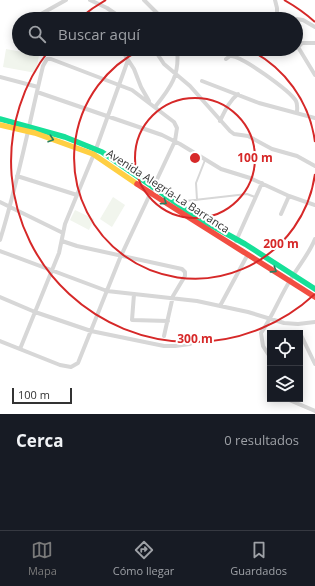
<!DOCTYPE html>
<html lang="es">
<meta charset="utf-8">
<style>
body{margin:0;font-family:"Open Sans",sans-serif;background:#20242c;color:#f1f3f6}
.controls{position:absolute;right:12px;bottom:12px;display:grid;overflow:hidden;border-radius:0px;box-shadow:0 2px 10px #0003}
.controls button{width:36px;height:36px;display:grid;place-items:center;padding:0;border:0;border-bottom:1px solid #363941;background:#171b24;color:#f1f3f6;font:20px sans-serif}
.scale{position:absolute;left:12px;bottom:10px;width:60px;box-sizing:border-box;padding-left:4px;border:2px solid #333;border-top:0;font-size:11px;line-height:14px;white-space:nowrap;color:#333;-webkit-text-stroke:3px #fff;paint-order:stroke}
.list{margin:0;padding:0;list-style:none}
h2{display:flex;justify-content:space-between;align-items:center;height:52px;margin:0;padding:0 16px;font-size:17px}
h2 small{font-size:13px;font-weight:400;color:#9ea1a6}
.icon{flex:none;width:22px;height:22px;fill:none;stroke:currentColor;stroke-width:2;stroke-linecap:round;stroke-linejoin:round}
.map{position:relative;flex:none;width:315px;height:414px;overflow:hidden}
.search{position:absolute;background:#171b24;box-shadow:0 2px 10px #0003;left:12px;right:12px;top:12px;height:44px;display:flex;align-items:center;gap:10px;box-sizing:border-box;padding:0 14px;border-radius:22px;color:#9ea1a6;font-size:15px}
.sheet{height:116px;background:#171b24}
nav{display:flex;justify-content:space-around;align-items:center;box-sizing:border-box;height:56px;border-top:1px solid #363941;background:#171b24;font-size:11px;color:#9ea1a6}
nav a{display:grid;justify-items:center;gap:2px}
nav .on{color:#7a7a7a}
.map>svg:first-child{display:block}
.green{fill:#f1f5ed}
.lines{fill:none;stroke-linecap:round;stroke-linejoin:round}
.lane{stroke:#d7d7d7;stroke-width:2}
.street{stroke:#d7d7d7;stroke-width:4}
.fast{stroke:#16e098;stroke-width:5.5}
.slow{stroke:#ffcf43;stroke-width:5.5}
.jam{stroke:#f24e42;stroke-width:5.5}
.oneway{stroke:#268160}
.ring{fill:none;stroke:#d62828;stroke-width:2}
.labels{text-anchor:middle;stroke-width:4;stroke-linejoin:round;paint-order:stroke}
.street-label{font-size:11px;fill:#333;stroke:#fff}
.centre{fill:#d62828;stroke:#fff;stroke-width:2}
.ring-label{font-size:12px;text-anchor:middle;font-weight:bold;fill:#d62828;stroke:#fff;stroke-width:4;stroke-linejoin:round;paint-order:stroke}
</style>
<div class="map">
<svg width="315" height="414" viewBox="0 0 315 414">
<rect width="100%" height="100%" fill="#fff"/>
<path class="green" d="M6 49 39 55 36 73 3 67Z
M113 197 125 205 112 227 100 219Z
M75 210 94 219 89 230 70 220Z"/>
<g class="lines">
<path class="lane" d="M197 200 196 183 205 160
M177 202 247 194 255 197"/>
<path class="street" d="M90 0 107 8 123 19
M144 0 163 19
M275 0 277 8V19
M38 19 41 14 66 0
M296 19 303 20 315 27
M315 43H302L298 47 315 75
M121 49 134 69 141 87 149 101
M154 49 164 64 190 86 230 131 234 134 248 136 272 149 297 156 315 166
M226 59 230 56C241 55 290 91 296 101 298 105 297 109 297 113
M0 77 38 87
M202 81 259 103 315 118
M37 92 162 135 180 144 221 169 250 178 289 196 315 205
M155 107C171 87 180 75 177 49
M220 121C225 111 229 101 238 94
M17 176 77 195
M0 202 63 233
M281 214 289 196
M0 240C18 183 29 124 43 66L47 59H51L132 90 174 122 177 128 175 141 120 258 78 363 71 367 60 365 0 341
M62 241 77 246 182 269 185 272V276L173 296 164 336
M236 241 262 183
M0 251 107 291 197 301 248 312 284 323 298 324 315 322
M134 294 132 320 168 321
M0 297 35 312 91 331 164 346H175L190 344
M220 306 248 254
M300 333 315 364
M20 349 59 253 65 224 96 149 128 60
M270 357 263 346 261 333C273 316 280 296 291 279 299 265 309 254 315 239
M287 399 315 411"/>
<path class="fast" d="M0 119 65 137 102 152 198 218 245 244 315 289"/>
<path class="slow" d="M0 125 35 133 93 154 137 184"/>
<path class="jam" d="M137 184C196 223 256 259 315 297"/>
</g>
<defs><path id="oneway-chevron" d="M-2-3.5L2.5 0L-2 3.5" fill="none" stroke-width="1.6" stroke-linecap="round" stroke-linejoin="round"/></defs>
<g class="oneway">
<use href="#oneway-chevron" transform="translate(51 139) rotate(18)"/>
<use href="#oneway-chevron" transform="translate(164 202) rotate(34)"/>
<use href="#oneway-chevron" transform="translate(274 270) rotate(33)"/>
</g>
<g class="ring">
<circle cx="195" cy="158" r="60"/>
<path d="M315 174A121 121 0 1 1 142 49M248 49A121 121 0 0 1 315 142"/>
<path d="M315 294A181 181 0 0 1 50 49M80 18A181 181 0 0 1 106 0M284 0A181 181 0 0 1 315 22"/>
</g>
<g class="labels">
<g class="street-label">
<text transform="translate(168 191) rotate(33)" y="4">Avenida Alegría-La Barranca</text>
</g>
</g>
<circle cx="195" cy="158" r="6" class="centre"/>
<g class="ring-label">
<text x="255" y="162">100 m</text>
<text x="281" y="248">200 m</text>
<text x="195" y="343">300 m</text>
</g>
</svg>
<div class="controls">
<button><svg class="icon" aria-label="locate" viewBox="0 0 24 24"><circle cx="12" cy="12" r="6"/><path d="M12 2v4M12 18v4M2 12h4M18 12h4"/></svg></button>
<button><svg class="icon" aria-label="layers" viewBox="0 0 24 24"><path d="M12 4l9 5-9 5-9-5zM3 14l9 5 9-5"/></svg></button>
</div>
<div class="scale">100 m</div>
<div class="search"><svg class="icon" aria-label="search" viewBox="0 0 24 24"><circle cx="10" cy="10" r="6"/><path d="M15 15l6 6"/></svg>Buscar aquí</div>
</div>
<section class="sheet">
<h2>Cerca<small>0 resultados</small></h2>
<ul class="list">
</ul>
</section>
<nav>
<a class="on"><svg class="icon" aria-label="map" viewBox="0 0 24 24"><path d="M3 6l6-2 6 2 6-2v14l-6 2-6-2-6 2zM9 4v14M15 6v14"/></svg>Mapa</a>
<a><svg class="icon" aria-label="directions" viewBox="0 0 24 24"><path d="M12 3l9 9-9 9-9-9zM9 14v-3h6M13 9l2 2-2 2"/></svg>Cómo llegar</a>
<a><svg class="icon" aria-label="saved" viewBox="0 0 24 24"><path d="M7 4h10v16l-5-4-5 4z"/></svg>Guardados</a>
</nav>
